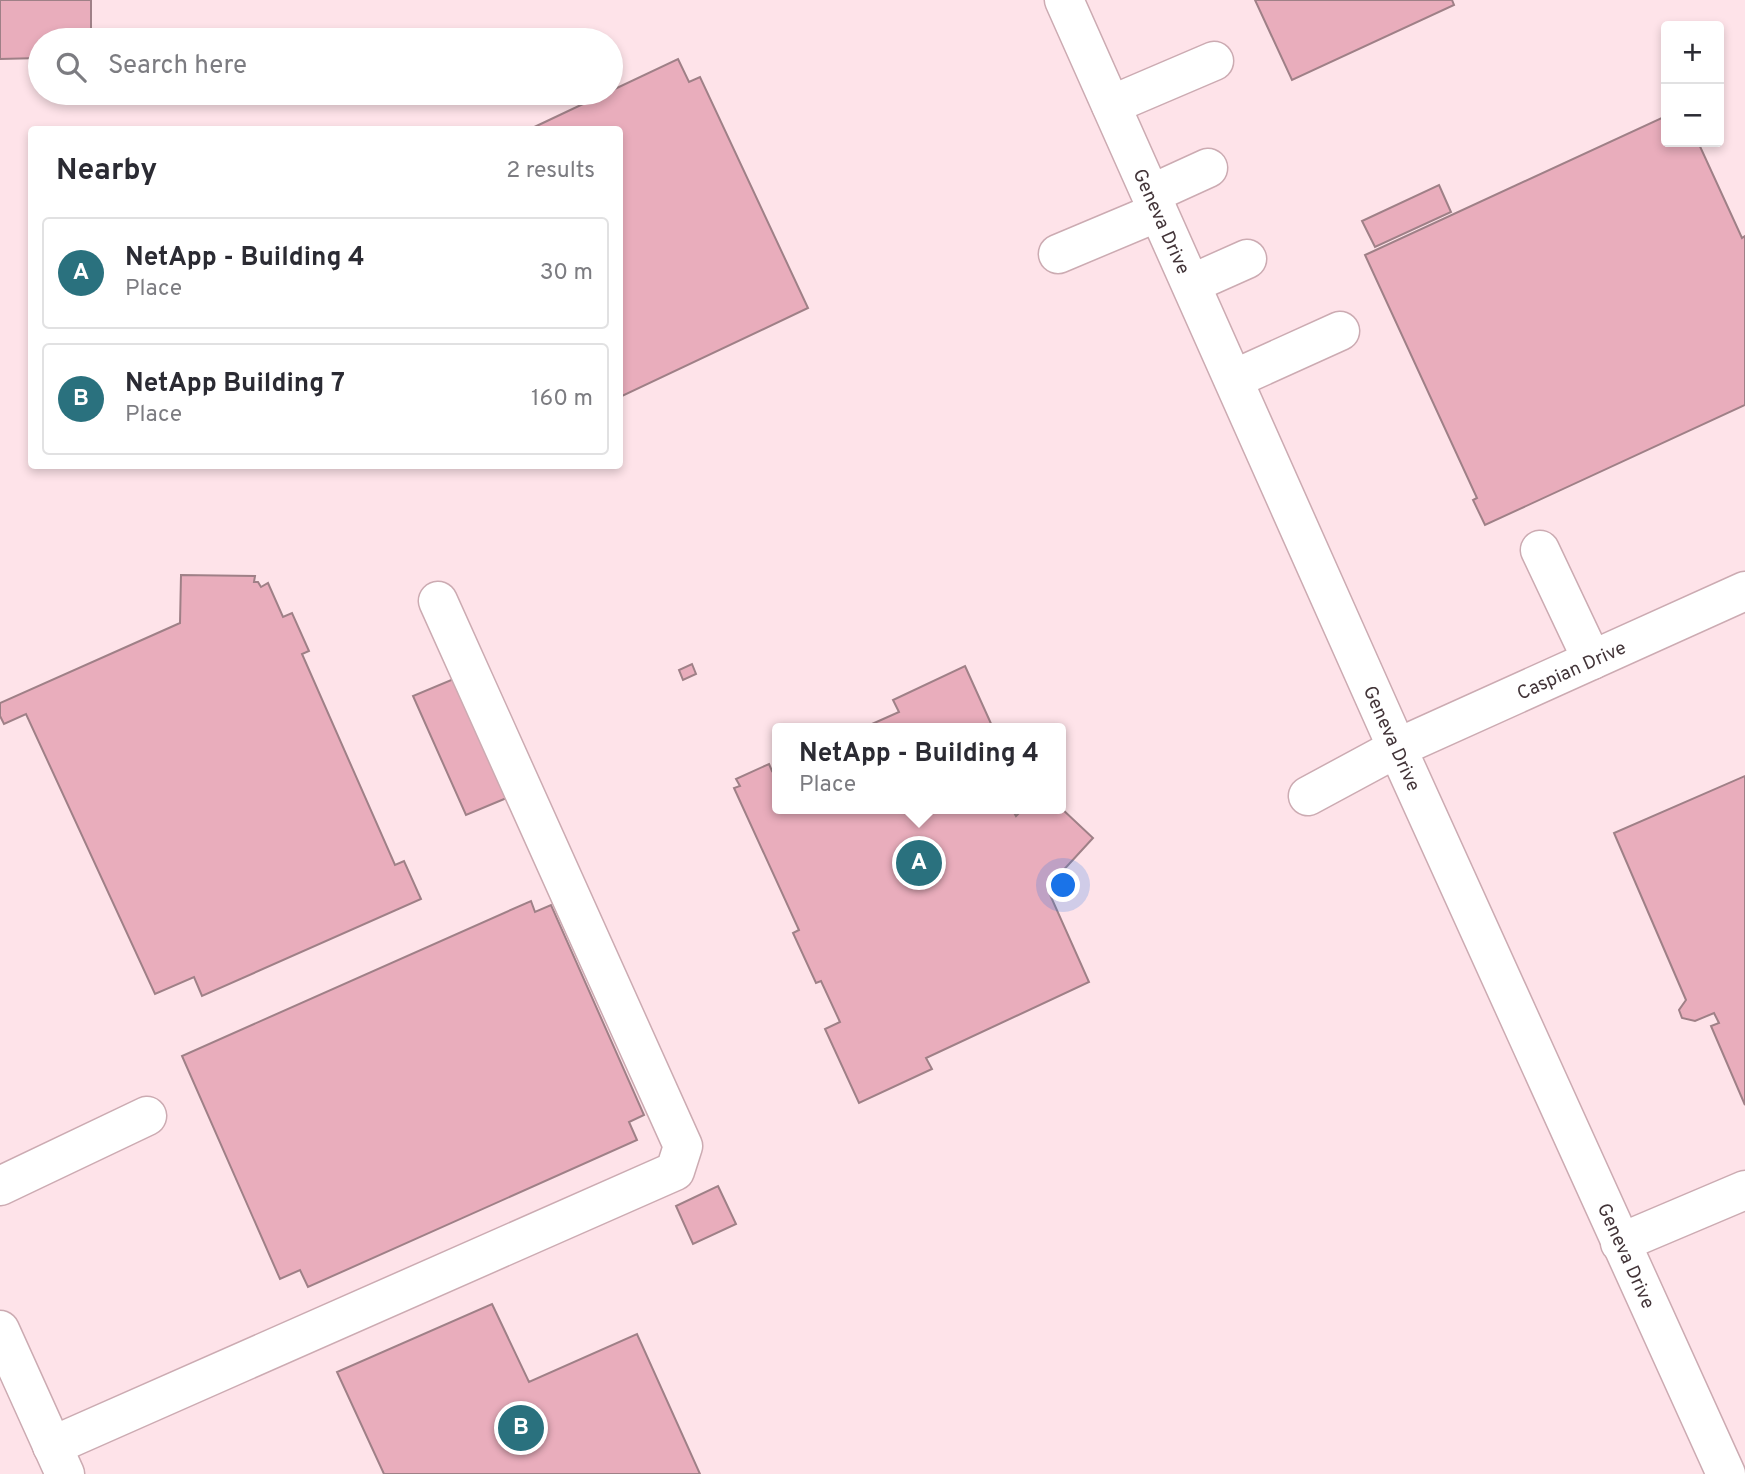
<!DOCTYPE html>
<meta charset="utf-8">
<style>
body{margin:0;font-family:Overpass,sans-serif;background:#f7f7f7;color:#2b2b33}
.controls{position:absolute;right:21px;top:21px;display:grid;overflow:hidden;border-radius:7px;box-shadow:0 4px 10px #0003}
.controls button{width:63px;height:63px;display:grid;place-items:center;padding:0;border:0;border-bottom:2px solid #e1e1e2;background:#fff;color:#2b2b33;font:35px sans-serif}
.you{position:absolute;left:1064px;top:886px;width:24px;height:24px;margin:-18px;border:5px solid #fff;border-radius:50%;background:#1a73e8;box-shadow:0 0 0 10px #1a73e833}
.badge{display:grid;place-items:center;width:46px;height:46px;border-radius:50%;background:#2a717e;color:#fff;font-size:23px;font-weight:700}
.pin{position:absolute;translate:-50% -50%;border:4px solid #fff;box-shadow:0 2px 7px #0006}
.popup{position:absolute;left:772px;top:723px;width:294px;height:91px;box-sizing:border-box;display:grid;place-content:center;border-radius:7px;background:#fff;filter:drop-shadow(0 2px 5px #0005);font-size:23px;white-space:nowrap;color:#7c7c81}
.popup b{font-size:26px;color:#2b2b33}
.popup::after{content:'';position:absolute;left:50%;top:100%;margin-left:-14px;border:14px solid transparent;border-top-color:#fff}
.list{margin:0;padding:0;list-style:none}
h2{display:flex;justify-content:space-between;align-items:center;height:91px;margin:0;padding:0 28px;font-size:30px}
h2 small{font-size:23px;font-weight:400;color:#7c7c81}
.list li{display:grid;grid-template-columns:46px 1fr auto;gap:21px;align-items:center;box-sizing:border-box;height:112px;margin:0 14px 14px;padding:0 14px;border:2px solid #e1e1e2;border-radius:7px}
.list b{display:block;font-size:26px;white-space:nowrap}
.list p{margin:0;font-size:23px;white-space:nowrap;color:#7c7c81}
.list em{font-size:23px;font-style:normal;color:#7c7c81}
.icon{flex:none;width:38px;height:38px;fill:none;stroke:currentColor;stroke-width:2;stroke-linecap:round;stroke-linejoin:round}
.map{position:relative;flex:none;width:1745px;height:1474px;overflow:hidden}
.search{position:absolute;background:#fff;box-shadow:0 4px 10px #0003;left:28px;top:28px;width:595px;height:77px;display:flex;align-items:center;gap:18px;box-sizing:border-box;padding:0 24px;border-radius:38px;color:#7c7c81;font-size:26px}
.panel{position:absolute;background:#fff;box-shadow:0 4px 10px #0003;left:28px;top:126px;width:595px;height:343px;border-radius:7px}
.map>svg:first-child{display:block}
.built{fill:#fee3e9;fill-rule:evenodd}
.building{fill:#e9adbc;stroke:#9f8087;stroke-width:2}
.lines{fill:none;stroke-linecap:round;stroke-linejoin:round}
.minor-casing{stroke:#ccabb2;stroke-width:41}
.minor{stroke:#fff;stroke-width:38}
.labels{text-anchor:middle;stroke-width:6;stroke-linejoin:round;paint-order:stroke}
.street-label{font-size:19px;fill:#423438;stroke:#fff}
</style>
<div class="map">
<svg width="1745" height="1474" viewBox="0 0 1745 1474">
<rect width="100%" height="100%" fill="#fcf5f6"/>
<path class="built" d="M0 0H1745V1474H0ZM1666 26H1719V142H1666ZM40 40H611V93H40ZM32 130H620V466H32ZM777 728H1061V809H777Z"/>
<path class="building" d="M0 0H91V40H40V58L0 59Z
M1255 0H1452L1454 5 1292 80Z
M678 59 689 82 700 77 808 308 620 397V130H528Z
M1666 116V142H1698L1742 238 1745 236V405L1485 525 1473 500 1477 498 1365 255Z
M1439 185 1451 212 1375 247 1362 221Z
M181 575 255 576 254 582H258L261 587 268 583 283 617 292 613 309 651 302 654 395 865 404 861 421 899 202 996 194 977 155 994 26 714 4 724 0 716V703L180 623Z
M692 664 696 674 683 680 679 670Z
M965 666 993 728H863L899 712 893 700Z
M456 678 509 797 466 815 413 696Z
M769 764 772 771 777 768V809H1012L1016 816 1023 809 1061 808 1093 838 1047 888 1089 982 926 1058 932 1069 859 1103 825 1029 840 1022 821 981 816 983 793 933 799 930 734 788 740 786 736 779Z
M1745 776V1105L1711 1026 1719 1023 1714 1013 1695 1021 1682 1018 1679 1010 1686 1000 1614 833Z
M531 901 535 912 551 905 644 1115 629 1122 637 1140 308 1287 300 1270 280 1279 182 1056Z
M718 1186 736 1224 693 1244 676 1206Z
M492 1304 529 1382 637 1334 700 1474H384L337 1372Z"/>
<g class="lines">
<g class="minor-casing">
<g id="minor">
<path id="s1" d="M1064 0 1397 748 1726 1474"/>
<path d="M1111 105 1214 61"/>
<path d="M1151 194 1208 168"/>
<path d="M1058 254 1158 212"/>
<path d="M1191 284 1247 259"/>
<path d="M1234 379 1340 331"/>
<path d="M1540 550 1592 660"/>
<path id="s2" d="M1308 796 1397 748 1745 591"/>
<path d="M0 1186 147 1116"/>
<path d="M1620 1243 1745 1190"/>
<path d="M0 1330 65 1474"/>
<path d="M52 1446 675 1171 683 1146 438 601"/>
</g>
</g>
<use href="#minor" class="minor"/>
</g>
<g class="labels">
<g class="street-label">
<text dy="7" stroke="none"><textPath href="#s1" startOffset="242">Geneva Drive</textPath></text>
<text dy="7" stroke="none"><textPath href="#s2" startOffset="292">Caspian Drive</textPath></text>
<text dy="7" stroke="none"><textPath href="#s1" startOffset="808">Geneva Drive</textPath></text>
<text dy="7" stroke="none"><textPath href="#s1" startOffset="1376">Geneva Drive</textPath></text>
</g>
</g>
</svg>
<div class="controls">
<button>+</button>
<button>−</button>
</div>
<div class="you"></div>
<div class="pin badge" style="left:919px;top:863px">A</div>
<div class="popup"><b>NetApp - Building 4</b>Place</div>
<div class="pin badge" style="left:521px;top:1428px">B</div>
<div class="search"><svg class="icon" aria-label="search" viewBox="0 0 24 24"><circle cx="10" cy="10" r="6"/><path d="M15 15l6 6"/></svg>Search here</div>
<section class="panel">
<h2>Nearby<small>2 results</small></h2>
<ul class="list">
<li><span class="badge">A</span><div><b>NetApp - Building 4</b><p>Place</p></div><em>30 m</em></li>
<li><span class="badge">B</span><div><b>NetApp Building 7</b><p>Place</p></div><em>160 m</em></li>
</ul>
</section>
</div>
